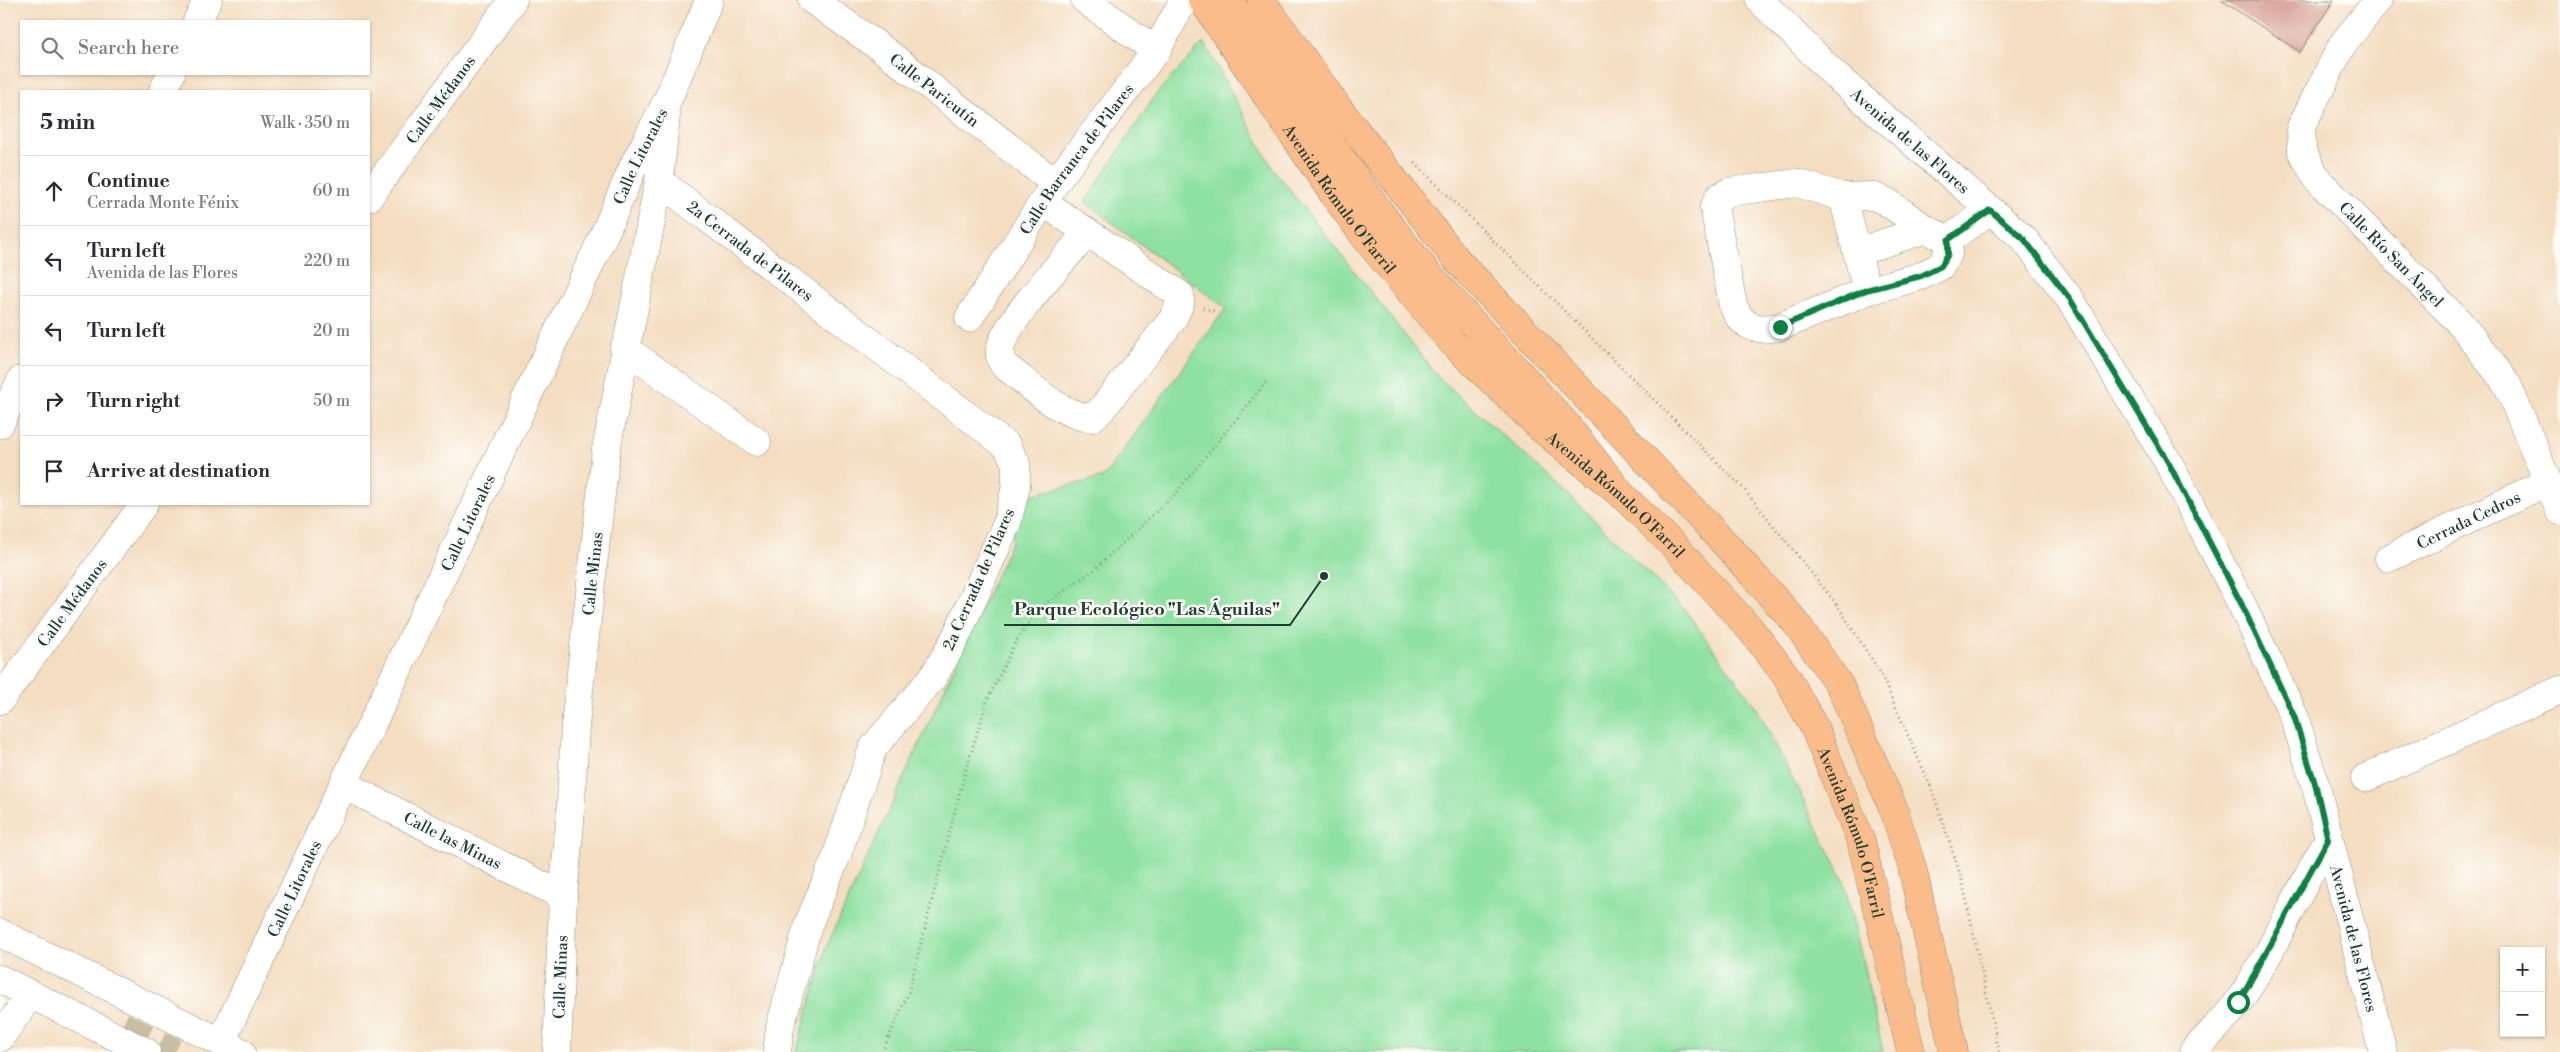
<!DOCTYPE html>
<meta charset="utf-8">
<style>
body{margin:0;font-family:"Libre Bodoni",serif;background:#f7f7f7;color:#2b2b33}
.controls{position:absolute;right:15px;bottom:15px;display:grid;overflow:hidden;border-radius:0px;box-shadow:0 1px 4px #0004}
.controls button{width:45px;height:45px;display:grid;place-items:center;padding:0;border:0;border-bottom:1px solid #e1e1e2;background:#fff;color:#2b2b33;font:25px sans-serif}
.stop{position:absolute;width:15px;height:15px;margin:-11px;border:4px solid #0b8043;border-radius:50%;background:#fff}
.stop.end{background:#0b8043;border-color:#fff;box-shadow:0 1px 5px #0008}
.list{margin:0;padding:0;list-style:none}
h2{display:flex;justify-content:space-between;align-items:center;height:65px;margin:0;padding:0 20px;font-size:21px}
h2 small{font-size:16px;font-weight:400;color:#7c7c81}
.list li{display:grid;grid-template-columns:32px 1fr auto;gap:15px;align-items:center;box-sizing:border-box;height:70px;padding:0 20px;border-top:1px solid #e1e1e2}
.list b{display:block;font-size:19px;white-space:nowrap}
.list p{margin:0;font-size:16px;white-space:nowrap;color:#7c7c81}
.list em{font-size:16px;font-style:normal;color:#7c7c81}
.icon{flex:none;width:28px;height:28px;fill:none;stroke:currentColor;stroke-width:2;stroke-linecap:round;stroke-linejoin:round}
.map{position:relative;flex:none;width:2560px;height:1052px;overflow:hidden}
.search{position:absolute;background:#fff;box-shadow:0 1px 4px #0004;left:20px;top:20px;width:350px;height:55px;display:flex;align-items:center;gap:12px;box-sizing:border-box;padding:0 18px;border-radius:0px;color:#7c7c81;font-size:19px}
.panel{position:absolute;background:#fff;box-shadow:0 1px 4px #0004;left:20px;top:90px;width:350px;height:415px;border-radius:0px}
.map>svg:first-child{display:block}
.green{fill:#8fe1a1;stroke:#578f6a}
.building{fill:#d2968b}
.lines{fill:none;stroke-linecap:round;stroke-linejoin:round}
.major-tunnel{stroke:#c9bda4;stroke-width:28;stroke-dasharray:28 14;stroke-linecap:butt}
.minor-casing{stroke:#8a8d7a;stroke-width:29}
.major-casing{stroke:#8a8d7a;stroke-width:29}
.highway-casing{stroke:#8a8d7a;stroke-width:29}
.path{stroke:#8a8d7a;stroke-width:3;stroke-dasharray:1 4;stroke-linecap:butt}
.minor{stroke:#fff;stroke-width:28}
.major{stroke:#fabc8b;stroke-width:28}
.highway{stroke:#fabc8b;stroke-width:28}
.route{stroke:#0b8043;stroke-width:6}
.labels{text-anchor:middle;stroke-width:5;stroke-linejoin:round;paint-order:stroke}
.street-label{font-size:16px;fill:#1f3d34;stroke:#fdfcf7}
.leader{fill:none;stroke:#1f3d34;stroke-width:2}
.callout-dot{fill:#1f3d34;stroke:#fdfcf7;stroke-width:2}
.callout-label{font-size:18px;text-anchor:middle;font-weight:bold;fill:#1f3d34;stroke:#fdfcf7;stroke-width:5;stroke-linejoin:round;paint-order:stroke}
</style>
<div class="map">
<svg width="2560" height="1052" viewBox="0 0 2560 1052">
<rect width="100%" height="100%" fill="#fdfcf7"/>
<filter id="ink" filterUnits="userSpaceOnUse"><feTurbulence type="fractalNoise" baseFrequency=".02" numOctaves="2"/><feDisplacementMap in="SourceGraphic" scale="10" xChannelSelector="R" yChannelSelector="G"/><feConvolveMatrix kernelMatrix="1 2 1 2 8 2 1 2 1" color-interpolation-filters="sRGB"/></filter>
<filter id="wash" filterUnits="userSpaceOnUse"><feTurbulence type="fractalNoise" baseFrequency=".0096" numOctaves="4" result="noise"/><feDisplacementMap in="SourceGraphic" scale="20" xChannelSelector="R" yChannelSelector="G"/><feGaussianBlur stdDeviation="1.12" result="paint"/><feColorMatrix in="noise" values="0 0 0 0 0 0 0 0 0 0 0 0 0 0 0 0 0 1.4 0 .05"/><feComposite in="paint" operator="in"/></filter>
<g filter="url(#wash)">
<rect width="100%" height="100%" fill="#f4ddc0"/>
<path class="green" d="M1204 42 1273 169 1438 377 1568 494 1685 610 1758 710 1844 881 1883 1052H796L827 946 1012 541 1019 498 1104 477 1226 308 1085 202 1157 93Z"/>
<g id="blocks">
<path class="building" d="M2221 0H2334L2300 52Z"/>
</g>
</g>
<g filter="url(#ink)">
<use href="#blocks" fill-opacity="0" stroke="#8a8d7a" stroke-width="1"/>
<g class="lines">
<path class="major-tunnel" d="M122 1026 175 1052"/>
<g class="minor-casing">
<g id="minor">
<path id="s1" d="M812 0 881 48 1055 183"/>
<path d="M1085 0 1156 51"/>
<path id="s2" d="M1760 0 1837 77 2024 239 2070 299 2168 462 2242 605 2294 716 2316 787 2383 1052"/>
<path id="s3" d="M2378 0 2342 45 2301 127 2302 152 2318 180 2461 324 2507 384 2560 511"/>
<path d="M197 21 208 0"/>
<path d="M163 91 171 74"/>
<path id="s4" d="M659 181 1007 446 1016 464V486L1007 523 954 641 933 677 873 748 837 855 808 925 780 1027 777 1052"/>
<path d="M1797 183 1843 197 1873 196 1887 202 1926 229 1948 240V254L1941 266 1921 276 1867 291 1779 327C1756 331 1742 328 1733 305L1714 207 1719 197 1729 192Z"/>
<path id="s5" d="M369 197 513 0"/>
<path d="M1843 197 1867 291"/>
<path d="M1043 202 1180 295V303L1173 319 1101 410 1092 418C1060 416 1031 385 1006 367 1001 362 999 357 1000 350 1004 322 1067 257 1087 233"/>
<path d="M1948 240 1990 210"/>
<path d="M1857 252 1926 229"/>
<path id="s6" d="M969 318 1055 183 1156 51 1184 0"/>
<path d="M624 348 757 442"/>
<path d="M0 424 21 380"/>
<path id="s7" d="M2389 558 2547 482"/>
<path id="s8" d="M0 700 144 504"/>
<path d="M2365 778 2560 690"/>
<path id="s9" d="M344 785 563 896"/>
<path d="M0 933 241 1052"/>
<path d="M0 979 146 1052"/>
<path d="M0 1038 31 994"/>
<path id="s10" d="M221 1042 604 235 633 167 668 99 709 0"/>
<path id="s11" d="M557 1052 563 896 570 823 575 726 606 450 659 181 666 115"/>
<path d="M2193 1052C2208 1035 2226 1019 2239 1001 2274 951 2297 893 2328 840"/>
</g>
</g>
<g class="major-casing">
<g id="major">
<path id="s12" d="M1202 0 1336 198 1372 246 1453 343 1542 429 1621 494 1674 546 1751 630 1787 677 1814 727 1861 841 1911 1052"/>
<path d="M1261 0 1339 109 1457 260 1730 549 1796 623 1840 686 1894 810 1912 867 1954 1052"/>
</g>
</g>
<g class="highway-casing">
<path id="highway" d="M1228 0 1378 210 1428 274 1564 422 1621 494"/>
</g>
<path class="path" d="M1415 163 1743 488 1835 602 1880 672 1931 787 1962 880 1999 1052
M1203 308 1217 312
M882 1052 908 994 964 776 987 701 1016 641 1039 608 1093 571 1176 493 1267 381"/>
<use href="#minor" class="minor"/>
<use href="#major" class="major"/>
<use href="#highway" class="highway"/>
</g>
</g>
<g class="lines" filter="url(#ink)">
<path class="route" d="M1780 327 1866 290 1921 276 1941 266 1948 254V240L1990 210 2024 239 2070 299 2168 462 2242 605 2294 716 2316 787 2328 840C2297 894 2270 949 2238 1002"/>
</g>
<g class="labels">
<g class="street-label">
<text dy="6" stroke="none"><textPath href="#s1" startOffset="152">Calle Paricutín</textPath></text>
<text dy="6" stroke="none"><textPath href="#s5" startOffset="121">Calle Médanos</textPath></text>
<text dy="6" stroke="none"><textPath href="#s2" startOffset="206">Avenida de las Flores</textPath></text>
<text dy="6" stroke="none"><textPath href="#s10" startOffset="980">Calle Litorales</textPath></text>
<text dy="6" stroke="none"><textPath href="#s6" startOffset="192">Calle Barranca de Pilares</textPath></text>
<text dy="6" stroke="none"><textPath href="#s12" startOffset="242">Avenida Rómulo O'Farril</textPath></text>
<text dy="6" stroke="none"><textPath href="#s4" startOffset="115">2a Cerrada de Pilares</textPath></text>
<text dy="6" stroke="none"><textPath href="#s3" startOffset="311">Calle Río San Ángel</textPath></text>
<text dy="6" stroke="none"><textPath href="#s12" startOffset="648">Avenida Rómulo O'Farril</textPath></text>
<text dy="6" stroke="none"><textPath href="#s7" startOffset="88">Cerrada Cedros</textPath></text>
<text dy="6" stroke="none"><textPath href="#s10" startOffset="575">Calle Litorales</textPath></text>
<text dy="6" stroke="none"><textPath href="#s11" startOffset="480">Calle Minas</textPath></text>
<text transform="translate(978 579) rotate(-66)" y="6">2a Cerrada de Pilares</text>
<text dy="6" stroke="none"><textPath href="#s8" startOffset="121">Calle Médanos</textPath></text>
<text dy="6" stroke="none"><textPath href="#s12" startOffset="1068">Avenida Rómulo O'Farril</textPath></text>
<text dy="6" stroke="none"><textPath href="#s9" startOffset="122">Calle las Minas</textPath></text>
<text dy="6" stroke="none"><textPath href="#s10" startOffset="170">Calle Litorales</textPath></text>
<text dy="6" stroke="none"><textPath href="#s2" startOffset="1136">Avenida de las Flores</textPath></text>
<text dy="6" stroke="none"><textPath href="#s11" startOffset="75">Calle Minas</textPath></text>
</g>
</g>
<path class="leader" d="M1324 576L1290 625H1004"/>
<circle class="callout-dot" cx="1324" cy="576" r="5"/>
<g class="callout-label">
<text x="1147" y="615">Parque Ecológico "Las Águilas"</text>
</g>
</svg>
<div class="controls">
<button>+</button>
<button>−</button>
</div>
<div class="stop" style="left:2238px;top:1002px"></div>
<div class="stop end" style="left:1780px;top:327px"></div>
<div class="search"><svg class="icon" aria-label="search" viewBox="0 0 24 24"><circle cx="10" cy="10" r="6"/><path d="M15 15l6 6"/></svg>Search here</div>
<section class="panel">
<h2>5 min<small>Walk · 350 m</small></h2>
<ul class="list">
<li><svg class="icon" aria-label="ahead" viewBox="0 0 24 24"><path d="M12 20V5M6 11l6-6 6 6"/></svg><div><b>Continue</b><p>Cerrada Monte Fénix</p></div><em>60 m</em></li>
<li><svg class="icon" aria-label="left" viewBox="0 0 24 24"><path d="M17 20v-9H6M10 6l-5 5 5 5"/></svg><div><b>Turn left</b><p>Avenida de las Flores</p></div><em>220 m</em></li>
<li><svg class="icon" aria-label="left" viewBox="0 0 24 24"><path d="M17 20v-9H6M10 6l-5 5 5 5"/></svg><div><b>Turn left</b></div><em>20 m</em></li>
<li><svg class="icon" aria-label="right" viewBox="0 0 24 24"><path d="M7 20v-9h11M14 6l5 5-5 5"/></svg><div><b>Turn right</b></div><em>50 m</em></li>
<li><svg class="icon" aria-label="arrive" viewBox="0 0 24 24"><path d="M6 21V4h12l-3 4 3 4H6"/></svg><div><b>Arrive at destination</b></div></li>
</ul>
</section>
</div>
